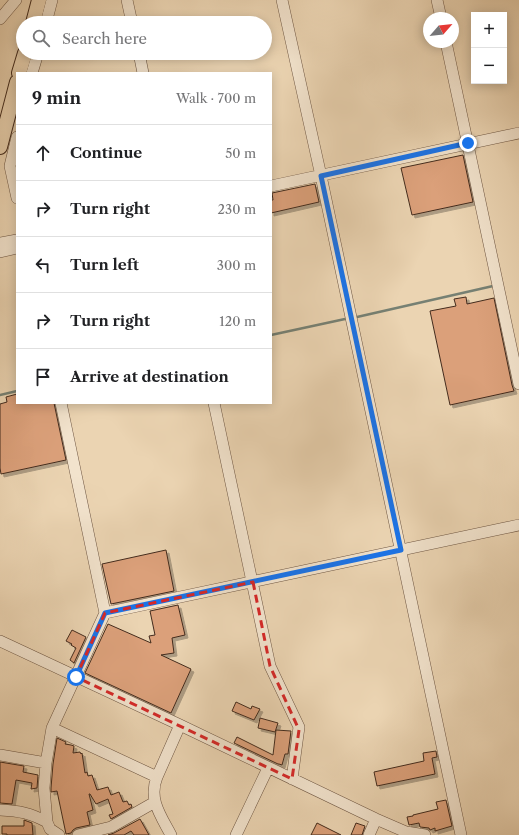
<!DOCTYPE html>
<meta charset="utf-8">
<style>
body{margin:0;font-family:"Libre Caslon Text",serif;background:#f6f6f6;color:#202124}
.controls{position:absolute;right:12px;top:12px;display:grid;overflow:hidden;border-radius:0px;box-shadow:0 2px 10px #0003}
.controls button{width:36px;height:36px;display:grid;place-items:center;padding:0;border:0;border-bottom:1px solid #e0e0e0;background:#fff;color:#202124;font:20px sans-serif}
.compass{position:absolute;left:423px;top:12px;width:36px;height:36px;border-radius:50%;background:#fff;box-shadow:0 2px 10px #0003;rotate:62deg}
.stop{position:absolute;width:12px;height:12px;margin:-9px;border:3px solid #1a73e8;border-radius:50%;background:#fff}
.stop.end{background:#1a73e8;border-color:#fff;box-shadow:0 1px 4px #0008}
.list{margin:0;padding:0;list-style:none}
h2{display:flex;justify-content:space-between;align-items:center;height:52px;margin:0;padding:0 16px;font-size:17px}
h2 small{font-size:13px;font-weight:400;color:#757577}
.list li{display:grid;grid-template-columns:26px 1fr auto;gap:12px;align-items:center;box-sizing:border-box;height:56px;padding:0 16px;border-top:1px solid #e0e0e0}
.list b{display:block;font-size:15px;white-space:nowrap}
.list em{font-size:13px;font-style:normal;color:#757577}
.icon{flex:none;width:22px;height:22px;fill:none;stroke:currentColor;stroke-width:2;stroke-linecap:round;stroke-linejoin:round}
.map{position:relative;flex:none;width:519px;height:835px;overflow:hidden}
.search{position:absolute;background:#fff;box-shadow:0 2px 10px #0003;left:16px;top:16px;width:256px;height:44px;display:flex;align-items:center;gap:10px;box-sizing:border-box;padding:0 14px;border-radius:22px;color:#757577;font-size:15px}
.panel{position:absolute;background:#fff;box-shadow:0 2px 10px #0003;left:16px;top:72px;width:256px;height:332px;border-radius:0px}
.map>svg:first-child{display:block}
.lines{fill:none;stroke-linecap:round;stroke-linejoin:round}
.stream{stroke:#768073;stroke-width:2.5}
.building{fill:#dba07a;stroke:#432b1d;filter:url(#shadow)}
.minor-casing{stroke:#6d5542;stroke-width:12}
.major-casing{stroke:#432b1d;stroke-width:16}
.minor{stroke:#f2e3cd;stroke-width:11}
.major{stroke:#ebd4b2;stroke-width:14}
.route{stroke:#1a73e8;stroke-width:5}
.marked{fill:none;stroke:#d62828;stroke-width:3;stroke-dasharray:8 5;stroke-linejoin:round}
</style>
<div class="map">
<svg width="519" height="835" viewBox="0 0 519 835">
<defs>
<filter id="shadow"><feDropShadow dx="3" dy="3" stdDeviation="0" flood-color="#0004"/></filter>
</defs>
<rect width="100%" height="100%" fill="#ebd4b2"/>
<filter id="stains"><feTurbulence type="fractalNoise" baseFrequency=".005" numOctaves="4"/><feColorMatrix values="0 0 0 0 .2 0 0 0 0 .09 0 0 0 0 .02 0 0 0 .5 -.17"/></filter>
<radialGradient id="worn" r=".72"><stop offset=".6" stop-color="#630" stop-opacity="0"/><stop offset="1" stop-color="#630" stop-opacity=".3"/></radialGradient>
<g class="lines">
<path class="stream" d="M357 317 493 286
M271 335 345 319
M0 395 17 391"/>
</g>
<path class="building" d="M463 155 473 202 412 215 401 168Z
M315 184 319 202 271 213V200H273L272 193Z
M466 297 467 304 494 298 512 385 514 391 450 405 430 311 456 306 454 299Z
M17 394V403H54L66 460 1 474 0 468V404L7 402 6 397Z
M166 550 174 591 111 604 102 564Z
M178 605 185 635 172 638 174 653 161 655 191 669 171 713 85 673 108 624 151 643 149 636 155 635 150 611Z
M72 630 86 637 74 663 70 660 76 648 71 645 72 644 66 641Z
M236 702 251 709 252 706 260 709 254 720 232 711Z
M260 718 278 723 275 732 258 728Z
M276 730 291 731 288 754H285L282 765 279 764H278L234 743 237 737 273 755Z
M57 738 66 742 65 744 71 745 74 746 73 753 80 752 81 754 82 753 85 773 87 772 88 776 92 775 97 790 108 787 111 795 119 792 123 802 127 801 129 805 131 804 132 807 111 819 109 815 113 814 108 799 96 804 90 794H89L93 810 87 812 90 825 76 828 73 830 71 833 66 834 57 791 51 792V788L53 764Z
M436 751 437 757 432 758 435 774 377 786 374 772 424 761 423 753Z
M0 762 24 766 23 772 38 775 37 788 31 789 32 783 16 780 12 804 0 803Z
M446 800 452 826 435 831V828L430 830 429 828 420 827 419 823 409 825 407 817 413 816V815L438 809 436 802Z
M140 819 149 835H134L131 831 124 835H108L114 833Z
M24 820 32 823 33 835H7V834H2V826H24Z
M317 823 341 835H311Z
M356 823 365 826 362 835H351Z"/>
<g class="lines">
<g class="minor-casing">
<path id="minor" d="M127 0 132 23
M282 0 321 176 461 835
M437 0 441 18
M0 19 16 0
M46 23 52 0
M446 42 519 384
M139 53 143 73
M32 73 38 53
M17 137 10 166 17 198
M271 186 519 133
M0 243 17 240
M0 252 17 248
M214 403 270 666 299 727 292 779
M105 613 519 525
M0 641 180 725 376 819 406 832 425 835
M52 728 157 777
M0 755 46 763
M0 810C20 811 30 813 47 822
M59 835 50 829 47 822 44 788 46 763 52 728 105 613 61 403
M78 835 111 827 155 802
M171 835C161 816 148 799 157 777L180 725
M236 835 268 768
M369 835 376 819"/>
</g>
<g class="major-casing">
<path id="major" d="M33 23 39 0
M19 73 25 53
M0 147 17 82"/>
</g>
<use href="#minor" class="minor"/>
<use href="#major" class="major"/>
</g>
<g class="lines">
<path class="route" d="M76 677 105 613 401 550 321 176 468 143"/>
</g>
<path class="marked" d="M253 582 270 666 299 730 292 779 76 677 105 613Z"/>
<rect width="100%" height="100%" filter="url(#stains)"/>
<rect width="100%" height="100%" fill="url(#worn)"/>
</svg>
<div class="controls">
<button>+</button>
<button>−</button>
</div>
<svg class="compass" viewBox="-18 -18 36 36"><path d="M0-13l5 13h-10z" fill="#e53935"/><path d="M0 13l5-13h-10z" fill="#757577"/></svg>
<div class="stop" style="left:76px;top:677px"></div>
<div class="stop end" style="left:468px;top:143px"></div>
<div class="search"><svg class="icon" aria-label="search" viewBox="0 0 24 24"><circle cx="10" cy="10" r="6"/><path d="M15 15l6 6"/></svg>Search here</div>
<section class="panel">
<h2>9 min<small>Walk · 700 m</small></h2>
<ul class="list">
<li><svg class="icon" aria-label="ahead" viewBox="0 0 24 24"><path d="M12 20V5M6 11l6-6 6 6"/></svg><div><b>Continue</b></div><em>50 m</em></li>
<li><svg class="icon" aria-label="right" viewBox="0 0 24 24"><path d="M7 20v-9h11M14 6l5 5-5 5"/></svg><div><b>Turn right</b></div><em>230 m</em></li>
<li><svg class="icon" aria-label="left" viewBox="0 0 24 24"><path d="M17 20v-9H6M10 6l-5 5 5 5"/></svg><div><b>Turn left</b></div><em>300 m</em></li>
<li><svg class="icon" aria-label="right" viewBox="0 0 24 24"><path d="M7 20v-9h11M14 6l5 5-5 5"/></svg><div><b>Turn right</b></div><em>120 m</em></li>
<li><svg class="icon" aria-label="arrive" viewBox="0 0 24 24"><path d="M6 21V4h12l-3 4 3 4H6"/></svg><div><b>Arrive at destination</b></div></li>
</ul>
</section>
</div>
